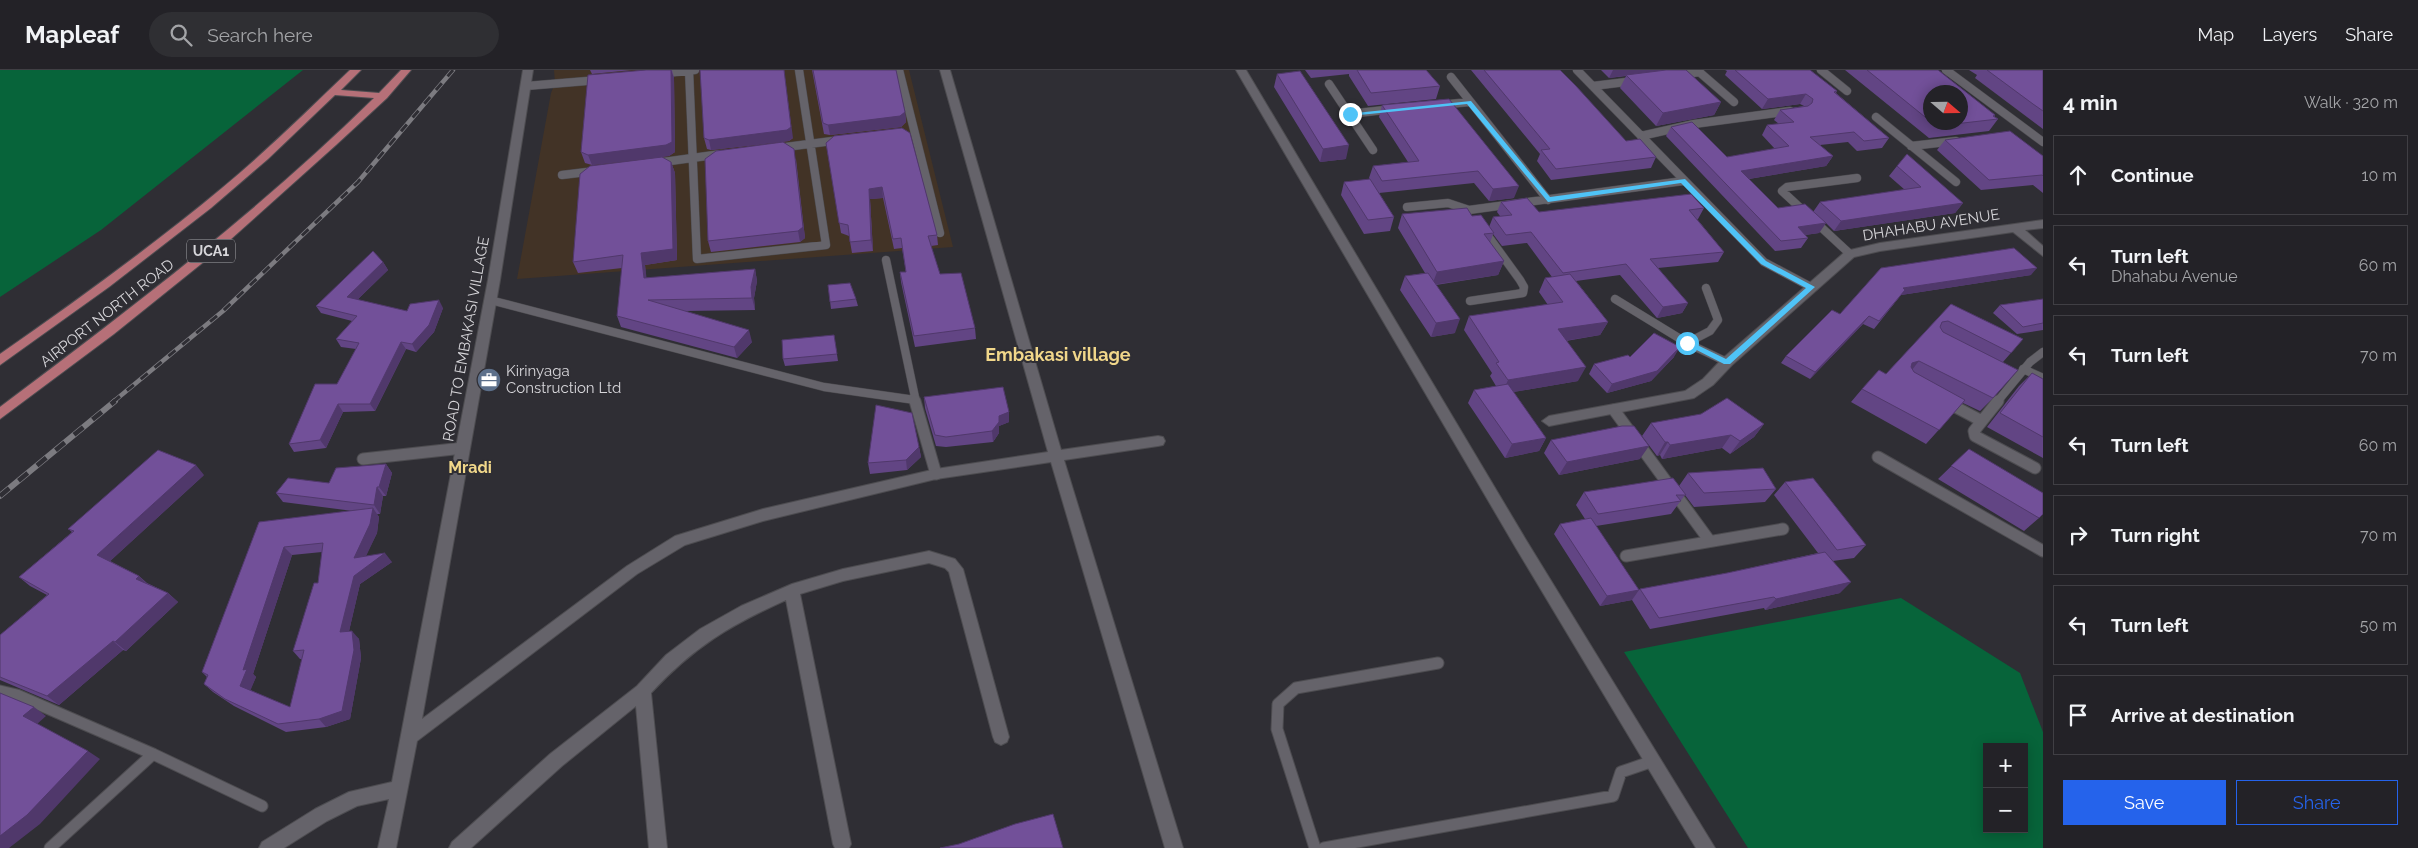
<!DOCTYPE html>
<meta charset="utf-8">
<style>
body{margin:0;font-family:Raleway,sans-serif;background:#2f2f33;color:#f1f3f6}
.controls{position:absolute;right:15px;bottom:15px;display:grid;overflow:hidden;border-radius:0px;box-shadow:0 2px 12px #0003}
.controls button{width:45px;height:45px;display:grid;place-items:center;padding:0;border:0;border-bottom:1px solid #403f44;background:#232227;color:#f1f3f6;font:25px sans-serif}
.compass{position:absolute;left:1923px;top:15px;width:45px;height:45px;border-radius:50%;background:#232227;box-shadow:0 2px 12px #0003;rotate:110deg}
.stop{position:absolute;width:15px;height:15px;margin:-11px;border:4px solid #4fc3f7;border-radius:50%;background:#fff}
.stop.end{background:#4fc3f7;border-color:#fff;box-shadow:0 1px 5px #0008}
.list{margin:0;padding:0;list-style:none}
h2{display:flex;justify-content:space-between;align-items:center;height:65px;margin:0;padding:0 20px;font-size:21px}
h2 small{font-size:16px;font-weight:400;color:#a3a4a7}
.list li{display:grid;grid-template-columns:32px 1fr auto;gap:15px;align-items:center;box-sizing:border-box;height:80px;margin:0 10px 10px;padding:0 10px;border:1px solid #403f44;border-radius:0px}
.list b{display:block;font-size:19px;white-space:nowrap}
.list p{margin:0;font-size:16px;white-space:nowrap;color:#a3a4a7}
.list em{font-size:16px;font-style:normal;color:#a3a4a7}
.actions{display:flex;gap:10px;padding:15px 20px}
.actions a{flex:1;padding:11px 0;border:1px solid #2563eb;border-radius:0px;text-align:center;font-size:18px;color:#2563eb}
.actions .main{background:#2563eb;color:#fff}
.icon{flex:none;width:28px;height:28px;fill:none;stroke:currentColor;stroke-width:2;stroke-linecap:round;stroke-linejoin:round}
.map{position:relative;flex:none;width:2043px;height:778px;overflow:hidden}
header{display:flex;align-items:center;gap:30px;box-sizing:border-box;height:70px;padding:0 25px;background:#232227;border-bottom:1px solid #403f44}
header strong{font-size:24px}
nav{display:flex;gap:28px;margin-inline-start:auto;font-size:18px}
.search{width:350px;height:45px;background:#2f2f33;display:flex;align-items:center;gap:12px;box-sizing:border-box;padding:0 18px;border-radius:28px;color:#a3a4a7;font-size:19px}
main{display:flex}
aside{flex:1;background:#232227}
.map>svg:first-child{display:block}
.commercial{fill:#423326}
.green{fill:#07643a;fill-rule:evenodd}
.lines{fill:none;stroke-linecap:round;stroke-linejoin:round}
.service-far1-casing{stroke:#4d4c50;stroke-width:9}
.service-casing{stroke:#4d4c50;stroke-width:13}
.minor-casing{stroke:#4d4c50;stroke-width:2}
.primary-casing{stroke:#4d4c50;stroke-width:2}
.service-far1{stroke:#65636a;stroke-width:8}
.service{stroke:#65636a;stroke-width:11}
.minor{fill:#65636a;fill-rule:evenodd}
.primary{fill:#b67078;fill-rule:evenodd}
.rail-far1-casing{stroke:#7c7b80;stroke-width:4.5}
.rail-casing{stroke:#7c7b80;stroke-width:6}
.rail-far1{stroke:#2f2e34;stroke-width:3;stroke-dasharray:9;stroke-linecap:butt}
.rail{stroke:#2f2e34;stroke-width:4.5;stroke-dasharray:12;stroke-linecap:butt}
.wall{fill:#624584;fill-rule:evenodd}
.shaded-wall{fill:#50386b}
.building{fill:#725099;stroke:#50386b;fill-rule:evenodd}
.route{fill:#4fc3f7}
.labels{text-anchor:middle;stroke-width:4;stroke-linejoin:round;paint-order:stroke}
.shield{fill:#2f2e34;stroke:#a5a4a8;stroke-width:1}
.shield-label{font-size:14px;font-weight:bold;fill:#d7d6da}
.street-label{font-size:15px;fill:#d7d6da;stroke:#2f2e34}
.poi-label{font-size:15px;fill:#d7d6da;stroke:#2f2e34;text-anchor:start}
.neighbourhood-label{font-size:16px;font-weight:bold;fill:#f1d78a;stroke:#2f2e34}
.quarter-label{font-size:18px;font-weight:bold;fill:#f1d78a;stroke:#2f2e34}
</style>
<header>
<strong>Mapleaf</strong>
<div class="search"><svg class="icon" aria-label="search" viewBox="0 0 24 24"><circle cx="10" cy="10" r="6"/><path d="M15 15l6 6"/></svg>Search here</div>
<nav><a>Map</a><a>Layers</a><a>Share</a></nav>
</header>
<main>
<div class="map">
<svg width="2043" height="778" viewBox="0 0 2043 778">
<rect width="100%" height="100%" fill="#2f2e34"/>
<path class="commercial" d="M554 0H909L953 177 517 209 551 23 555 13Z"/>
<path class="green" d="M0 0H303L101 160 0 227Z
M1901 528 2020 603 2043 662V778H1748L1624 582ZM1987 677H2024V759H1987Z"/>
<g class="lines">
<g class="service-far1-casing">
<path id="service-far1" d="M689 0 697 189 826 175 799 0
M899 0 940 163
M1577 0 1764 192 1811 217
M1697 0 1734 32
M1821 0 1847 21
M1946 0 2043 72
M658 4 695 0
M1678 5 1700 2
M1451 7 1548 130
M1329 14 1373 80
M526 16 599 10
M1593 16 1634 11
M1440 35 1469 32
M1349 44 1393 39
M1876 47 1956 112
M1641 66 1694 54 1790 41
M1911 76 1956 71
M778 78 840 70
M656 93 721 84
M562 105 595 101
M1407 137 1448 133 1469 140 1683 111
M1850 184 1782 121 1787 117 1857 108
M886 190 916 332
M1615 229 1687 273 1727 292
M490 230 824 317 915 330
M1470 231 1523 223 1524 217 1520 210 1483 159
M1687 273 1710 261 1718 250 1706 218
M2023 299 2043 308
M1997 332 2030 292 2043 282"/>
</g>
<g class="service-casing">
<path id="service" d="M915 331 936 404
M1998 331 1974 361 1975 366 2035 398
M1948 333 1980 350
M1614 340 1709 470
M1878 387 2043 481
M363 389 463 378
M1626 486 1783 459
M0 621 17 625 153 684 262 736
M50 778 153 684
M1315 778 1277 659 1278 634 1296 618 1438 593
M1324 778 1613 726 1621 702 1653 691"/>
</g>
<g class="minor-casing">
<path id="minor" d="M523 0H533L500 210 422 649 627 496 675 466 763 439 936 399 1048 382 940 0H950L1061 380 1158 366 1163 367 1165 371 1163 375 1158 376 1064 390 1183 778H1165L1051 392 936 409 763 451 685 475 637 504 417 671 396 778H378L389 729 357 736 327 751 284 778H259L262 772 315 739 349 722 392 712 488 210Z
M1236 0H1246L1526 470 1715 778H1696L1516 478Z
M2043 150V158L2025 160 2043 176V186L2013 162 1880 181 1854 187 1732 295 1713 315 1694 328 1549 356 1542 351 1549 346 1685 321 1703 309 1722 289 1846 181 1880 173Z
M929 481 955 489 963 499 1009 667 1007 672 1001 675 995 672 993 667 949 502 945 498 929 493 843 511 800 524 851 774 849 778H835L833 774 786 530C729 556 695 576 651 623L667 778H649L636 636 562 696 471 778H449L452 772 550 684 637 616 666 585 700 559 741 536 792 514 843 499Z"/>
</g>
<g class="primary-casing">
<path id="primary" d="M350 0H361L341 20 379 23 401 0H411L387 28 336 75 221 178 114 264 0 349V337C129 240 258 142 374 28L335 25 268 89 211 138 109 217 0 295V284C76 231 151 177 222 118 267 81 308 40 350 0Z"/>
</g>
<use href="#service-far1" class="service-far1"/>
<use href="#service" class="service"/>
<use href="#minor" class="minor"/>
<use href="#primary" class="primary"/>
<g class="rail-far1-casing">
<path id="rail-far1" d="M113 332 223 241 358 112 453 0"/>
</g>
<g class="rail-casing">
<path id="rail" d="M0 426 115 331"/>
</g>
<use href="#rail-far1" class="rail-far1"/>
<use href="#rail" class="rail"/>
</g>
<path class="wall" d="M590 0H632L592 4Z
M646 0H672L674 8 675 82 669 86 592 95 585 93 581 82Z
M812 0 905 42 906 52 901 57 830 65 824 64Z
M1305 0H1426L1440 16 1436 29 1368 36 1349 6V4L1311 8Z
M1471 0H1560L1626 71 1656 87 1651 98 1551 110 1537 91 1540 84Z
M1601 0H1686L1721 32 1714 45 1656 56 1620 18 1626 6 1609 8Z
M1725 0H1810L1837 21 1836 23 1889 68 1882 78 1857 81 1848 72 1820 75 1833 86 1826 96 1749 109 1778 138 1813 142 1820 132 1905 120 1889 106 1897 96 1963 133 1955 143 1834 161 1826 153 1819 163 1805 165 1808 168 1801 178 1775 181 1666 66 1671 57 1727 87 1775 79 1762 65 1767 55 1779 54 1774 50 1780 40 1804 36 1800 34 1762 39 1725 5 1727 1Z
M1845 0H1938L1995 45 1994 46 1998 49 1989 61 1929 68ZM1930 22 1960 52H1930Z
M1969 0H2043V59L1975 8 1977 5Z
M1277 4 1346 89 1320 92 1274 17Z
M1449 29 1514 128 1489 131 1474 113 1379 123 1394 147 1390 161 1364 164 1341 125 1344 112 1371 111 1369 108 1373 96 1408 92 1379 47 1382 35Z
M704 68H793L789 71 711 80 707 79Z
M1945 70 2043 86V123L2033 115 1981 120 1937 80Z
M826 73 937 165 938 175 931 176 940 204 975 258 976 269 915 277 901 212 900 202H906L902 178 894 179 883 128 870 129 873 181 852 183 849 166 841 163Z
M796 89 805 168 800 172 711 182 708 171Z
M671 92 675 103 677 190 645 195 646 208 755 199 757 211 754 228 755 240 685 241 752 272 737 288 621 257 617 246 622 198 578 203 573 192Z
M1501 132 1539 142 1704 138 1698 149H1697L1724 182 1718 192 1658 198 1688 233 1682 243 1657 248 1620 205 1576 211 1608 252 1600 265 1566 271 1578 311 1513 322 1546 368 1539 381 1505 388 1468 333 1474 320 1496 316 1490 306 1492 303 1464 260 1469 246 1548 235 1539 222 1545 208 1552 207 1527 173 1502 176 1493 164 1490 173 1504 191 1498 205 1436 215 1455 263 1431 267 1400 220 1405 206 1425 203 1398 158 1402 144 1472 146 1489 157 1493 147 1500 146 1497 142Z
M383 192 388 200 357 230 407 241 443 238 434 262 416 282 406 279 375 341 343 342 326 378 294 382 289 374 337 314 356 279 341 277 336 269 352 251 321 243 316 236Z
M1881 198 2031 205 1901 225 1874 259 1863 254 1810 309 1781 293 1786 286 1840 244Z
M828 215 856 229 858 236 831 239Z
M2043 229V260L2017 264 1993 243 2000 235Z
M1951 234 2023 269 2003 292 1993 328 1980 341 1963 333 1926 374 1851 332 1862 319 1886 304Z
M834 265 838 291 785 296 783 289Z
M1630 287H1674L1651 311 1607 323 1589 304 1594 294Z
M2032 303 2043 309V388L1987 357 2019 316Z
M924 327 1009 352 999 356V363L993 372 946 377 936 376 925 338Z
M1651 353 1764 354 1754 367 1730 384 1722 378 1662 389 1660 385 1657 386 1642 366Z
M1551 370 1640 389 1559 405 1544 383Z
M919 377 921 387 907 400 870 404 868 393Z
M1969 379 2039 448 2024 461 1938 409Z
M386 394 392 403 386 426H383L380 444H377L379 447 377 463 365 487 392 492 360 514 349 561 359 569 361 588 350 649 326 657 286 662 234 636 213 622 204 614 207 607 202 602 259 452 353 441 283 432 276 423 329 413ZM322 482 318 513 293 581 300 589H302L290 637 250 620 256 607 253 604 292 485Z
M1688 403 1776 419 1765 432 1694 437 1685 425 1671 444 1596 456 1639 520 1640 519 1727 503 1818 483 1774 425 1785 412 1866 475 1854 488 1833 491 1840 523 1765 540 1764 538 1650 559 1632 530 1600 536 1554 464 1560 454 1585 449 1576 435 1584 422 1679 416Z
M204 405 110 491 139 506 147 513 168 523 178 532 126 581 123 580 59 635 0 610V565L47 525 30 516 19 507 72 462 68 459Z"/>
<path class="shaded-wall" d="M671 0 674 8 675 82 669 86 592 95 588 85Z
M784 0 793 68 789 71 711 80 709 70Z
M1613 0H1667L1609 8Z
M1806 24 1800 34 1762 39 1768 29Z
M1721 32 1714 45 1656 56 1663 43Z
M905 42 906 52 901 57 830 65 828 55Z
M1349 75 1346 89 1320 92 1323 79Z
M794 79 805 168 800 172 798 161Z
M1833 86 1826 96 1736 111 1741 101Z
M671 92 675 103 677 190 645 195 648 220 644 208 641 183Z
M1519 116 1514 128 1489 131 1493 119Z
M882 117 883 128 870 129 873 181 871 170 869 119Z
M1963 133 1955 143 1834 161 1841 151Z
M1826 153 1819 163 1791 167 1798 157Z
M1504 191 1498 205 1432 215 1437 202Z
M383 192 388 200 352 235 347 227Z
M2037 198 2031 205 1901 225 1874 259 1901 225 1903 218Z
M755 199 757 211 754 228 755 240 752 228 751 217Z
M439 230 443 238 434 262 416 282 412 274Z
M1688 233 1682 243 1657 248 1663 237Z
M1869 246 1863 254 1810 309 1815 302Z
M1460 249 1455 263 1431 267 1436 253Z
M1608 252 1600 265 1551 273 1558 259Z
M749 260 752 272 737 288 734 277Z
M401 272 406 279 375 341 370 334Z
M1680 277 1674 287 1651 311 1607 323 1612 314Z
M1919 291 1908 305 1912 293Z
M1586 297 1578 311 1502 324 1508 310Z
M338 334 343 342 326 378 320 370Z
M1009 342V352L999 356V346Z
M999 352V363L993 372 992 361Z
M1764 354 1754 367 1730 384 1740 371Z
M1731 365 1722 378 1662 389 1670 375Z
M1546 368 1539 381 1505 388 1512 374Z
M1665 372H1668L1660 385 1657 386Z
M1649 376 1640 389 1559 405 1567 392Z
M919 377 921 387 907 400 906 390Z
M386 394 392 403 386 426 379 417Z
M196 395 204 405 107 494 97 485Z
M377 417 383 426 380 444 374 435Z
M373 438 379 447 377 463 361 497 354 488Z
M284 477 292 485 253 604 256 607 249 624 240 616 243 600Z
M385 483 392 492 360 514 347 570 340 562 354 506Z
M139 506 149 516 136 509Z
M1851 512 1840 523 1765 540 1776 529Z
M1639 520 1632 530 1600 536 1607 526Z
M168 523 178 532 126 581 115 572Z
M352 561 359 569 361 588 350 649 326 657 319 649Z
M113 571 123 580 59 635 47 626Z
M34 637 46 646 36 655 23 646Z
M88 681 100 689 40 754 9 778H0V766Z"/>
<path class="building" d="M646 0H671L672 72 666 75 588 85 581 82 588 5Z
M700 0H784L791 57 787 60 709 70 704 68Z
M813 0H896L905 42 900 46 828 55 823 53Z
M1357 0H1426L1440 16 1371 23Z
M1484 0H1560L1576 16 1626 71 1640 69 1656 87 1556 99 1541 80 1550 79Z
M1666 0H1686L1721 32 1663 43 1626 5Z
M1735 0H1810L1837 21 1834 22 1889 68 1864 71 1854 62 1810 67 1833 86 1741 101 1778 138 1805 134 1826 153 1798 157 1808 168 1781 171 1671 57 1692 52 1727 87 1789 76 1767 55 1794 52 1780 40 1808 36 1812 33 1813 29 1806 24 1768 29Z
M1867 0H1938L1995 45 1993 46 1998 49 1937 56 1932 52H1960V22H1930V51Z
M1987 0H2043V41L2033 34Z
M1300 1 1349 75 1323 79 1277 4Z
M1449 29 1519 116 1493 119 1478 101 1382 111 1373 96 1419 91 1382 35Z
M902 58 910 63 935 157 937 165 928 166 940 204 961 203 975 258 914 266 900 202H906L901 168 893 169 882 117 869 119 871 170 850 172 848 155 839 153 826 73 834 66Z
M2010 61 2043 86V106L2042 105 1989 110 1945 70Z
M783 72 794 79 803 157 798 161 708 171 705 89 716 81Z
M1907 84 1963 133 1841 151 1820 132 1921 117 1897 96Z
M662 87 671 92 673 179 641 183 644 208 755 199 751 217 752 228 648 230 749 260 734 277 617 246 623 185 573 192 580 104 590 96Z
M1370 109 1394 147 1368 150 1344 112Z
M1691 124 1704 138 1689 140 1724 182 1650 189 1688 233 1663 237 1626 194 1563 203 1531 162 1506 165 1493 147 1512 145 1501 132 1527 128 1539 142Z
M1467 138 1472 146 1481 145 1494 163 1484 164 1504 191 1437 202 1402 144Z
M2014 178 2037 198 1903 218 1905 220 1879 251 1869 246 1815 302 1786 286 1832 240 1840 244 1881 198Z
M373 181 383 192 347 227 407 241 410 234 439 230 429 255 412 274 401 272 370 334H338L320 370 289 374 315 314H337L359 273 336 269 357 246 316 236Z
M1428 203 1460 249 1436 253 1405 206Z
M1570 204 1608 252 1558 259 1586 297 1508 310 1496 293 1499 292 1469 246 1563 232 1545 208Z
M850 213 856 229 830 232 828 215Z
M2043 229V253L2023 257 2000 235Z
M1951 234 2023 269 2011 283 1948 251 1942 252 1940 257 1943 262 2018 300 1993 328 1919 291 1912 293 1911 297 1914 302 1965 330 1939 360 1862 319 1879 300 1886 304Z
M1654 263 1680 277 1657 301 1612 314 1594 294 1628 285 1630 287Z
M834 265 837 284 783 289 782 270Z
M2032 303 2043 309V367L2000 343Z
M1508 314 1546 368 1512 374 1474 320Z
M1003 317 1009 342 999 346V352L992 361 946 367 935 365 924 327Z
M1727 328 1764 354 1740 371 1731 365 1670 375 1668 372H1665L1651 353 1701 344Z
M876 335 912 343 919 377 906 390 868 393Z
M1622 356H1634L1649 376 1567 392 1551 370Z
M1969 379 2043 423V444L2039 448 1951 396Z
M158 380 196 395 97 485 139 506 136 509 168 523 115 572 113 571 47 626 0 607V565L49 524 19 507 74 461 68 459Z
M386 394 379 417H377L374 435 276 423 288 408 329 413 336 398Z
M1763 398 1776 419 1704 423 1688 403Z
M1673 408 1686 425H1676L1681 431 1598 444 1584 422Z
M1813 408 1866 475 1837 480 1785 412Z
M373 438 370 454 354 488 385 483 354 506 340 562 352 561 354 580 342 641 319 649 278 654 225 629 204 614 208 605 202 602 259 452ZM323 473 318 513H314L293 581 304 580 290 637 240 616 247 599 243 600 284 477Z
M1591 448 1639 520 1607 526 1560 454Z
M1825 482 1851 512 1776 529 1774 527 1659 548 1640 519 1727 503Z
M0 623 34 637 23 646 88 681 27 745 0 766Z
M1053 744 1063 778H940L959 774 1015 754Z"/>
<path class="route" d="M1471 31 1550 127 1685 109 1766 191 1815 217 1730 294H1724L1683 273 1689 271 1726 289 1806 218 1761 194 1681 113 1548 132 1467 34 1350 46 1346 44Z"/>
<defs>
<g id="office-disc" transform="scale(1.25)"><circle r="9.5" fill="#5c6f8a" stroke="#2f2e34"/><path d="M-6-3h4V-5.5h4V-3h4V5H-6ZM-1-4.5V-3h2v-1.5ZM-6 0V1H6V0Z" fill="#fff"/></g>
</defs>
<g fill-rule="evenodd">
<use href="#office-disc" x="489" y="310"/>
</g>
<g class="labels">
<rect class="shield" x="187" y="169.5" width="48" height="23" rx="4"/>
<g class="shield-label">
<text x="211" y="186">UCA1</text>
</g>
<g class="street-label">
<text transform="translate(1931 155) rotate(-9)" y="5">DHAHABU AVENUE</text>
<text transform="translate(107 243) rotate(-38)" y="5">AIRPORT NORTH ROAD</text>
<text transform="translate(466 269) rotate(-80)" y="5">ROAD TO EMBAKASI VILLAGE</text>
</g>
<g class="poi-label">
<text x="506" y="306">Kirinyaga<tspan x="506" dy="17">Construction Ltd</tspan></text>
</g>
<g class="neighbourhood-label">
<text x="470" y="403">Mradi</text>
</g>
<g class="quarter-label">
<text x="1058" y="291">Embakasi village</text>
</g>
</g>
</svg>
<div class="controls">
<button>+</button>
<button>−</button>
</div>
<svg class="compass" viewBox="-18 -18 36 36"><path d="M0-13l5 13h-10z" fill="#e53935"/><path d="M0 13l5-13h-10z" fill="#a3a4a7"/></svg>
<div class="stop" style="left:1687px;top:273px"></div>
<div class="stop end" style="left:1350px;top:44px"></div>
</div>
<aside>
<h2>4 min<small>Walk · 320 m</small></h2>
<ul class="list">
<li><svg class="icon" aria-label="ahead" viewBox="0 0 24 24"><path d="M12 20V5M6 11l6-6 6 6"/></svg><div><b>Continue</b></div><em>10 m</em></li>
<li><svg class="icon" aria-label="left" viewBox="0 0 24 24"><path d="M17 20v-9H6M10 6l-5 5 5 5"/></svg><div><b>Turn left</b><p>Dhahabu Avenue</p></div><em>60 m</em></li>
<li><svg class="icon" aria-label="left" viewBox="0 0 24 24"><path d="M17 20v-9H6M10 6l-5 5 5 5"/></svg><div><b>Turn left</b></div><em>70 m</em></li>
<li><svg class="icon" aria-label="left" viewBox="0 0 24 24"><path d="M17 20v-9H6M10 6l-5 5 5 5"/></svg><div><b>Turn left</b></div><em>60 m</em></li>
<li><svg class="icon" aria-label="right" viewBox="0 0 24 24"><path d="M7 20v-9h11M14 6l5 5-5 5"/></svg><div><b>Turn right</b></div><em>70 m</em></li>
<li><svg class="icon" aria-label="left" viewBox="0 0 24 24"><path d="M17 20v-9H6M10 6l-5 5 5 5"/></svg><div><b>Turn left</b></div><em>50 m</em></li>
<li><svg class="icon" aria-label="arrive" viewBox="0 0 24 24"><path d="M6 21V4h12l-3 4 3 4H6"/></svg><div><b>Arrive at destination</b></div></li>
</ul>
<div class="actions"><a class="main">Save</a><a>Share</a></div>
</aside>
</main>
